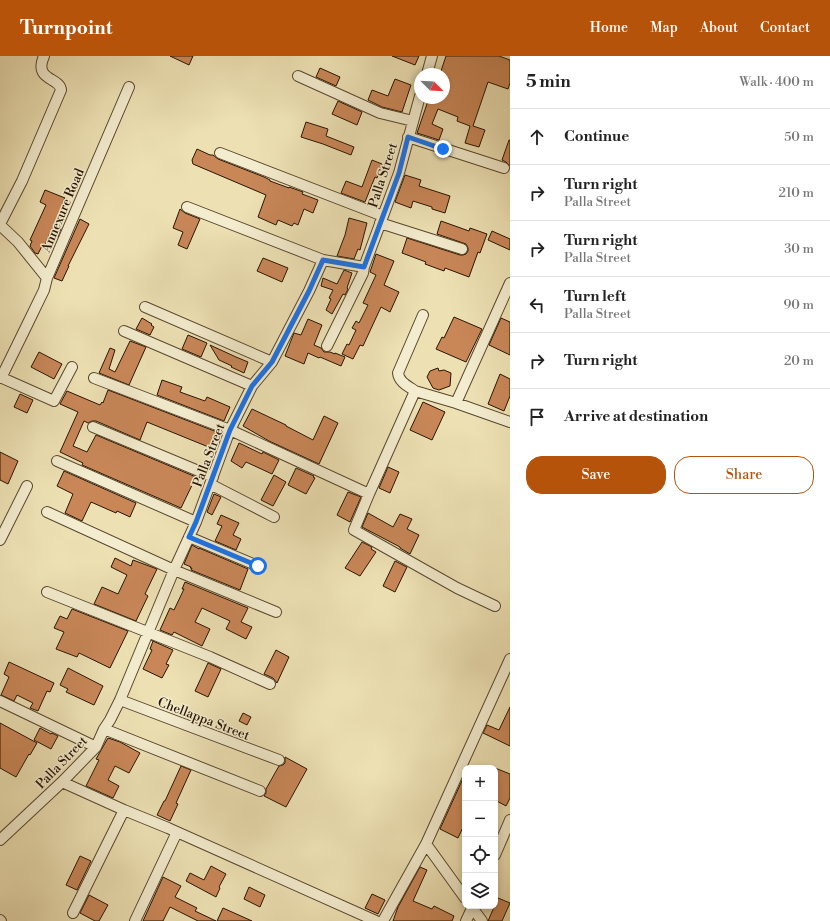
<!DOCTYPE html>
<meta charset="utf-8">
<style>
body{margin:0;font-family:"Libre Bodoni",serif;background:#f6f6f6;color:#222}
.controls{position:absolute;right:12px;bottom:12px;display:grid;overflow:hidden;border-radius:8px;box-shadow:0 2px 6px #0003}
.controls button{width:36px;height:36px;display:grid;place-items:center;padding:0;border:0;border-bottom:1px solid #e0e0e0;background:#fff;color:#222;font:20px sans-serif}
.compass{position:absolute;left:414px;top:12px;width:36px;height:36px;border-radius:50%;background:#fff;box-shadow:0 2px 6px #0003;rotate:114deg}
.stop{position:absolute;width:12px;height:12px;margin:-9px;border:3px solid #1a73e8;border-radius:50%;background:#fff}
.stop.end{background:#1a73e8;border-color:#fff;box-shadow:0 1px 4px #0008}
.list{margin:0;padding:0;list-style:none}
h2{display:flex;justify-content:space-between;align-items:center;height:52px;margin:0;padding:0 16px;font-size:17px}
h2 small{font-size:13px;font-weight:400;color:#767676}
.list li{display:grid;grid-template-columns:26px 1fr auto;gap:12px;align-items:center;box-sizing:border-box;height:56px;padding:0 16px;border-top:1px solid #e0e0e0}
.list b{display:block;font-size:15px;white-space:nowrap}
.list p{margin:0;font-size:13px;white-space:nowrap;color:#767676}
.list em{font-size:13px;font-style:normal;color:#767676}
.actions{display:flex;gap:8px;padding:12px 16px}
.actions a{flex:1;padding:9px 0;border:1px solid #b45309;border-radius:16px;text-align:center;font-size:14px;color:#b45309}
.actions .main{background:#b45309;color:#fff}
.icon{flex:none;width:22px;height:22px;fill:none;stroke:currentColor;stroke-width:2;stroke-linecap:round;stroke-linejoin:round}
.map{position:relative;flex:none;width:510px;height:865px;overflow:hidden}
header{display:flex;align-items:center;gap:24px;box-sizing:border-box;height:56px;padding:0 20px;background:#b45309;color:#fff}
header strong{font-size:19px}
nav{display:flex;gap:22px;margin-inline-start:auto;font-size:14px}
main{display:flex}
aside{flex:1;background:#fff}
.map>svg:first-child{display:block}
.building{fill:#c98758;stroke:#281400}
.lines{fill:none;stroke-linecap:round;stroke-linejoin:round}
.minor-casing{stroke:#59472d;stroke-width:12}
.minor{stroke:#f3ecce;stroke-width:10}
.route{stroke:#1a73e8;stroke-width:5}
.labels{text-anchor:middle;stroke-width:3;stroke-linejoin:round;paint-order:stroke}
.street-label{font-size:13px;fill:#281400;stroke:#f3ecce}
</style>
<header>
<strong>Turnpoint</strong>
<nav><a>Home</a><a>Map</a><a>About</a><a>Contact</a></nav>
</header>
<main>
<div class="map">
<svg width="510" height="865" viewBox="0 0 510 865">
<rect width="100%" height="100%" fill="#ede1b4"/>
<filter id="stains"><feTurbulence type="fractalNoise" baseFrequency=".005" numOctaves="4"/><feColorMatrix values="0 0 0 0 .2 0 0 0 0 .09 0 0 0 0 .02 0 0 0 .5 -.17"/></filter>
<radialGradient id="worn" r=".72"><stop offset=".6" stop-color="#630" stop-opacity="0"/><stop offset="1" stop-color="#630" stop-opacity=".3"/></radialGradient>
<path class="building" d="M170 0H193L189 9Z
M392 0H419L415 9Z
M446 0H499L510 4V27L508 33 488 26 473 70 485 74 479 91 465 87 470 70 457 65 458 61 438 53 432 68 443 73 439 84 417 77 429 42H444V18H440Z
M320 12 340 21 336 30 316 21Z
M395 23 411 29 402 56 382 51 368 44 372 34 388 40Z
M338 45 362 56 357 69 332 58Z
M306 66 328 73 326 80 354 91 351 99 323 88 301 81Z
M509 84H510V110L506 106 502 104Z
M197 93 210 99H213L218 103 264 121 270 124V125L289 132V131L303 136 302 138 318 144 313 157 304 153 298 169 294 167 292 170 278 164 276 169 258 161 266 139 193 108 192 104Z
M372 104 382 108 377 122 375 121 365 146 341 137 346 125 362 131Z
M405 119 421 124 419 130 450 140 445 157 432 153V151L413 145 411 152 395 146Z
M45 134 65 142 63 146 66 148 57 171 61 172 58 181 50 177 44 191 42 190 38 198 35 197 30 190 32 185 30 184 46 149 40 146Z
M180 153 185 157 200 163 187 193 178 189 183 176 173 172Z
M349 162 367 167 360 194 358 193 354 203 337 200 345 179Z
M80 163 89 168 68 210H69L62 225 54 222Z
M441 165 469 175 470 172 487 178 480 197 478 196 469 221 445 212 444 215 425 208 426 206 402 197 407 182 460 199H463L466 198 468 195V192L466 188 437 178Z
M492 175 510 183V194L488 184Z
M376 198 394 205 384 229 399 236 390 256 381 251 363 290 360 289 353 303 342 298 347 288 349 289 356 274 352 272 356 265 359 267 368 249 363 247 376 219 370 216Z
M263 202 288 212 282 226 257 215Z
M344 214 352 217 347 232 348 233 345 239 343 238 332 258 326 254 331 243 329 242 333 234 321 230 323 222 337 228Z
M454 261 482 273 466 306 436 293 442 281 444 282Z
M142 262 152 268 151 269 154 271 150 279 136 273Z
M501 262 510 266V299L489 289Z
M308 263 322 269 314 289 321 292 324 296H330L335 298V297L345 301 341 310 320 301 319 302 308 297 304 308 285 300 294 277 301 279Z
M188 279 207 287 201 301 182 293Z
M130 285 146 291 129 329 99 317 110 292 115 294 109 313 115 316Z
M210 289 236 301 248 306 244 317 231 311 232 310 219 304Z
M39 296 62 308 54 323 31 311Z
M438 312 439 315 444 314 451 317 450 330 439 334 433 332 427 321 430 315Z
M500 318 510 323V340L504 355 488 348Z
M162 324 182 331 180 336 205 345 207 341 230 351 224 365 157 339Z
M108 334 217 376 211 392 147 366 140 384 96 365H92L88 367 84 365 73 390 87 396 96 379 196 421 181 452 82 409 83 407 60 396 78 356 60 348 67 335 100 349 102 346 103 347Z
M20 338 33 344 27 357 14 351Z
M423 346 445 356 432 384 410 374Z
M252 353 286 369V370L313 384 324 360 338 367 319 408 269 385 243 370Z
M239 387 262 398 263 396 279 404 272 418 246 406 242 412 231 405Z
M0 396 18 405 8 428 0 424Z
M388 411 399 416 390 437 379 432Z
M296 412 314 420 313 421 315 422 306 438 288 429Z
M64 415 136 447 130 461 117 455 116 457 91 446 82 465 65 457 73 438 57 430Z
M274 419 286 426 273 450 261 444Z
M348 436 361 441 350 466 337 459Z
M214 438 221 441 212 459 207 456Z
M368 457 393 471 400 458 412 463 407 473 419 479 410 498 400 492V491L362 471Z
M221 459 239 467 233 479 241 483 236 494 215 485 222 470 217 468Z
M362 486 372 491 371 493 376 496 360 520 345 512Z
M192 489 199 493V492L248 513 240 534 191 514 192 512H190L191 511 184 508Z
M115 502 131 510 133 504 157 513 145 538 148 540 136 565 94 548 102 531 118 538 127 519 111 511Z
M395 505 407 511 395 536 383 530Z
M185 526 248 552 241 566 252 571 246 583 226 573 230 565 202 552 195 566 210 573 202 590 174 576 172 579 160 574 170 552 174 554 184 533H182Z
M72 553 128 575 110 612 79 597 77 601 56 593 64 576 54 572 60 560 67 563Z
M153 585 173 594 166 608 169 609 162 622 143 613 152 594 150 593Z
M276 594 289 601 277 627 273 622 264 618Z
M9 606 54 627 50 636 47 635 38 655 30 652 33 647 17 639 14 645 1 639 9 621 4 618Z
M208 607 221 613 208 641 195 635Z
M68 612 103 630 94 649 66 636 68 633 60 629Z
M510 651V690L483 677 487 669 499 674Z
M243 657 251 661 247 669 239 665Z
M0 667 37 687 30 699 29 698 16 721 0 712Z
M40 672 51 678 52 677 58 680 51 693 34 684Z
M108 682 120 686 140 697 129 717 115 710 108 724 119 730 113 742 86 730 99 704 96 703Z
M285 701 307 713 286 751 264 740 266 737V733L275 717 279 710 283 709 285 707Z
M181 710 191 714 176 747 178 748 170 765 157 759 164 745H165Z
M495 712 510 718V742L506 750 495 744Z
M465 718V767L458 782 440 773Z
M80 800 91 805 77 834 66 829Z
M211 810 226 818 219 831 220 832 216 841 186 825 190 817 204 824Z
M420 811 427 814 413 845 432 853 434 850 454 860 452 865H393L398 851Z
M163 821 181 830 175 841 197 852 195 855 216 865H198L170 851 163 865H143Z
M249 831 265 839 260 851 244 843Z
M372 838 385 844 378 858 365 852Z
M89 839 108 849 99 865H95L80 857Z
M498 842 510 847 502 865H488Z
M223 852 252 865H217Z"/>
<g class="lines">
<g class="minor-casing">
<path id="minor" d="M427 18 432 0
M298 20 380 57 413 65
M408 81 504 112
M220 97 383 160
M187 151 323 204
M380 167 462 193
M0 168 22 125 61 34C60 21 33 25 44 0
M0 169 18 186 47 222 129 31
M145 251 272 306
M124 275 252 330
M327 290 363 217 364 211
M0 321 54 345 72 311
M1 322 27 269 44 234 47 222
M94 322 230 374 369 438 415 335 456 347 510 366
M415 335C408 330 399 326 398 317L423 259
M456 347 510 227
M93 371 213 421
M57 405 196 466
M210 428 274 461
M369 438 354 474 457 532 495 550
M47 456 174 514 276 556
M189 481 258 510
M0 484 27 430
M47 536 210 601 270 628
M120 644 279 704
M0 645 96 691
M104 673 260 735
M62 726 124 754 168 772 376 865
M0 784 62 726 96 691 104 673 110 664 120 644 174 514 196 466 230 374 252 330 272 306 309 235 323 204 364 211 399 117 420 40
M426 788 465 842
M495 799 510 764
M471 850 482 865
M73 857 124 754
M0 864 1 865
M135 865 177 776
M383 865 426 788 510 603
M466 865 473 850"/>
</g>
<use href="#minor" class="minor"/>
</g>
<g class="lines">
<path class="route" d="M258 510 189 481 196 466 230 374 252 330 272 306 309 235 323 204 364 211 399 117 408 81 443 93"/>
</g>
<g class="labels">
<g class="street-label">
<text transform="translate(382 119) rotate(-72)" y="5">Palla Street</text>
<text transform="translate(62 154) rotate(-67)" y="5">Annexure Road</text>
<text transform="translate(208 399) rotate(-69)" y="5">Palla Street</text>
<text transform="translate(204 662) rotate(21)" y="5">Chellappa Street</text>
<text transform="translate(61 706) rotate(-46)" y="5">Palla Street</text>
</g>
</g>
<rect width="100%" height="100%" filter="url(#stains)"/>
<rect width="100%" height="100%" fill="url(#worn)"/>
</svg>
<div class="controls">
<button>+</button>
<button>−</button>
<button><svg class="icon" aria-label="locate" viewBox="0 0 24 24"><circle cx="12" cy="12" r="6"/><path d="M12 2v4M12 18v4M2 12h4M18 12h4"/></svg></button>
<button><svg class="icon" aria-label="layers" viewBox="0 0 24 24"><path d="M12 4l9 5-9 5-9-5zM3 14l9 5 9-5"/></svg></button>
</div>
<svg class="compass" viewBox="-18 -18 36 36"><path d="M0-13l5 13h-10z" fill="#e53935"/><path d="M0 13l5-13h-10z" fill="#767676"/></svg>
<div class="stop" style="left:258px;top:510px"></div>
<div class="stop end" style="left:443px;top:93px"></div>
</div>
<aside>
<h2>5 min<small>Walk · 400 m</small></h2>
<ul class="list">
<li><svg class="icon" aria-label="ahead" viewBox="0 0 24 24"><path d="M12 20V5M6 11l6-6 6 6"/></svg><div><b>Continue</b></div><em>50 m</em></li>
<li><svg class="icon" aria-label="right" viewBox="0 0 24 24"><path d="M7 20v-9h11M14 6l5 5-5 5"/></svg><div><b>Turn right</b><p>Palla Street</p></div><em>210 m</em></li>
<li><svg class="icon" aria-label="right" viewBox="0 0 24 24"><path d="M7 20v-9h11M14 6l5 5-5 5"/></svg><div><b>Turn right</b><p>Palla Street</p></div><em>30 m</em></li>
<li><svg class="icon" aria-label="left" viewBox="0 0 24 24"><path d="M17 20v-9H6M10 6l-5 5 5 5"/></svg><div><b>Turn left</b><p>Palla Street</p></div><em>90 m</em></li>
<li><svg class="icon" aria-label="right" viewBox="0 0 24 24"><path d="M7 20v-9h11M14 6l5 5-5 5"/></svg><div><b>Turn right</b></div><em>20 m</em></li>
<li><svg class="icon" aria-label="arrive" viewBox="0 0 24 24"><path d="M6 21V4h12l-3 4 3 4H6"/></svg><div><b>Arrive at destination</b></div></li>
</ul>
<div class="actions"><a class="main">Save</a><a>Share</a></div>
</aside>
</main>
